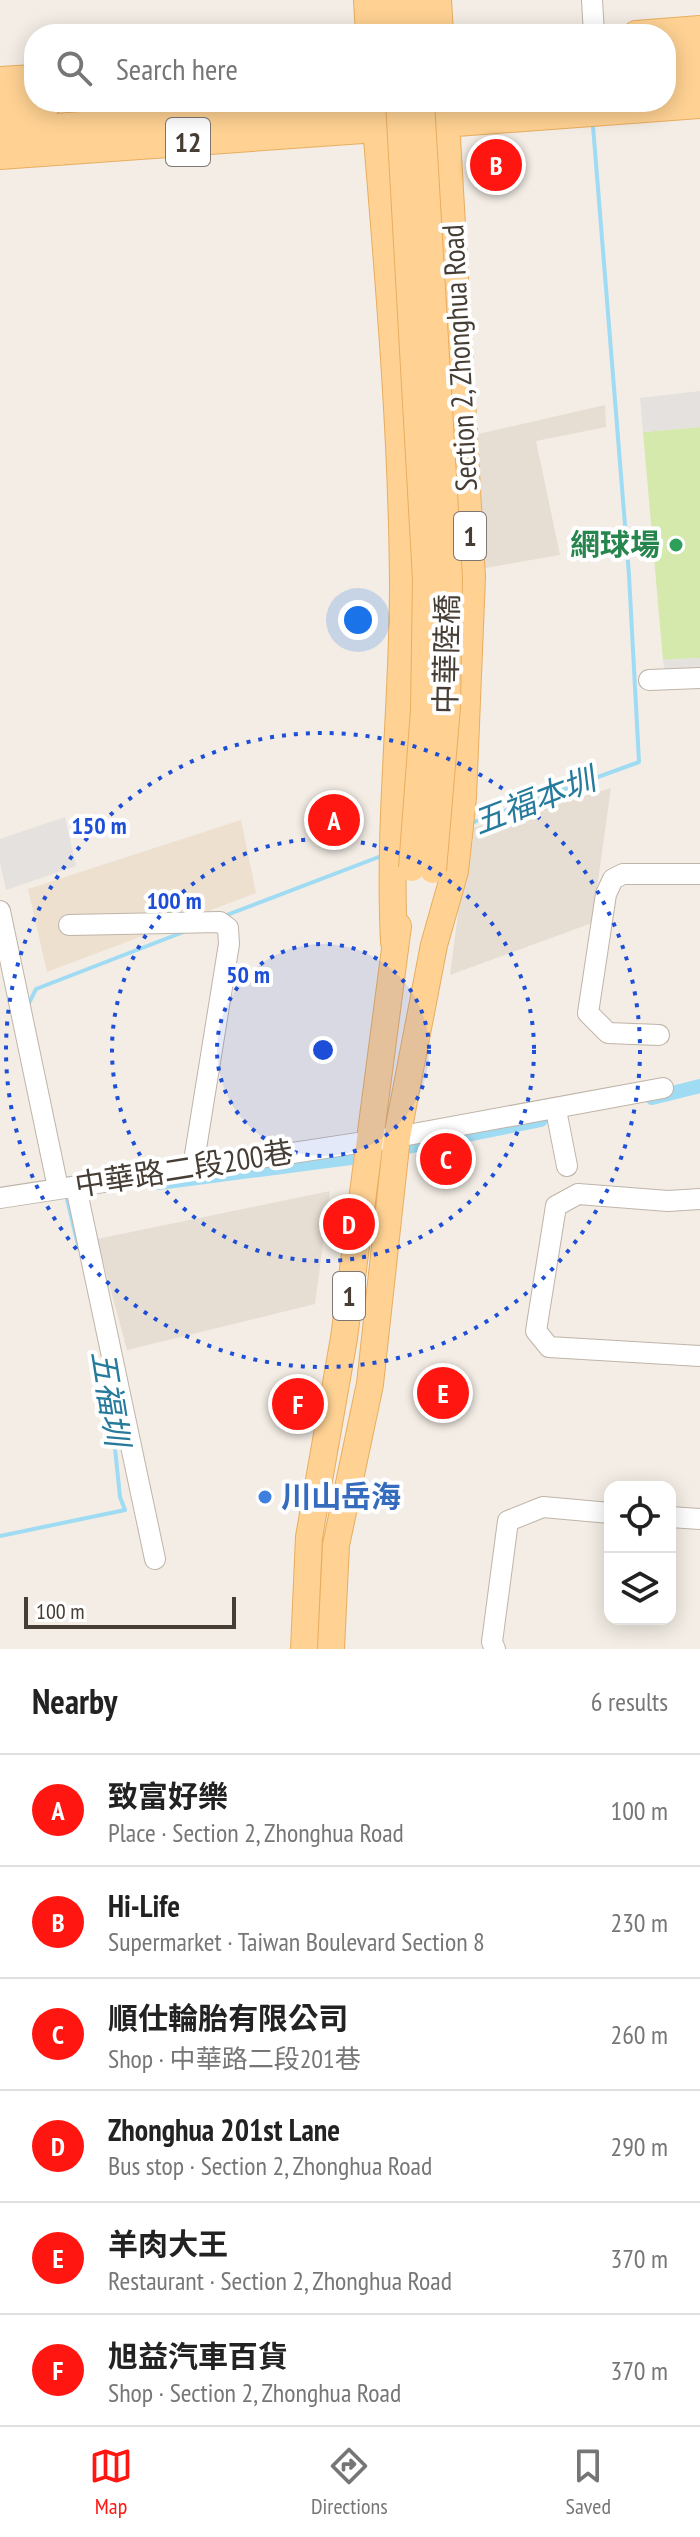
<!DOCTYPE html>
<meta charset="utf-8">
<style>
body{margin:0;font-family:"PT Sans Narrow","Noto Sans TC",sans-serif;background:#f6f6f6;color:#222}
.controls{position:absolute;right:24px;bottom:24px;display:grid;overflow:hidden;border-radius:16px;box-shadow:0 4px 20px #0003}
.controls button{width:72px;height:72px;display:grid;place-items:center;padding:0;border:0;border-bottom:2px solid #e0e0e0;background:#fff;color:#222;font:40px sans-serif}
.scale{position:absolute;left:24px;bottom:20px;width:212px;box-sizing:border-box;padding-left:8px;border:4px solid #463d35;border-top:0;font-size:22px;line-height:28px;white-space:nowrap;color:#463d35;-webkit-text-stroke:6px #fff;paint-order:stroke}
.you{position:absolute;left:358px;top:620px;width:28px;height:28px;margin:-20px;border:6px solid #fff;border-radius:50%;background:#1a73e8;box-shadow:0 0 0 12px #1a73e833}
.badge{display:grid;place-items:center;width:52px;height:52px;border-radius:50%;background:#ff1611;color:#fff;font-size:26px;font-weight:700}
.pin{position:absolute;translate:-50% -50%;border:4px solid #fff;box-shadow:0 2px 8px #0006}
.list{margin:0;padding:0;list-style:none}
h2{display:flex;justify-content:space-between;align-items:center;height:104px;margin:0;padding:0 32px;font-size:34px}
h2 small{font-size:26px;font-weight:400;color:#767676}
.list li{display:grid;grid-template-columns:52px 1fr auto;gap:24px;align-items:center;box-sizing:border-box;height:112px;padding:0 32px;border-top:2px solid #e0e0e0}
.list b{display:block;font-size:30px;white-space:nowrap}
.list p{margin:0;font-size:26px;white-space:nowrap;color:#767676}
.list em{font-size:26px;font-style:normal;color:#767676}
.icon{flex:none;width:44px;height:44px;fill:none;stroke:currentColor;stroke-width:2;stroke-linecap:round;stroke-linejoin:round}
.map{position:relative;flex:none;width:700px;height:1649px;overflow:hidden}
.search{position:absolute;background:#fff;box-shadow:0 4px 20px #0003;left:24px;right:24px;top:24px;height:88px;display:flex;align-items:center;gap:20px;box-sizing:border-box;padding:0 28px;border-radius:32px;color:#767676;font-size:30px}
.sheet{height:776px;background:#fff}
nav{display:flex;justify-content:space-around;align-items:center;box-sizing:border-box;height:112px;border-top:2px solid #e0e0e0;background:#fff;font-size:22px;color:#767676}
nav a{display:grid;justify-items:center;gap:4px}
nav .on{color:#ff1611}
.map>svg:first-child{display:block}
.residential{fill:#e7ded3}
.education{fill:#ede0cf}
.grass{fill:#d6e9ac}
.parking{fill:#e4e1de}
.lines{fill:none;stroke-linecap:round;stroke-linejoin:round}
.stream{stroke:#9fdbf3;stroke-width:4}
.canal{stroke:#9fdbf3;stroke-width:14}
.minor-casing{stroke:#bfb4a8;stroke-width:22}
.major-casing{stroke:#e8ad5f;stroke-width:28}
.minor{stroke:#fff;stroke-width:20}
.major{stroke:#ffd293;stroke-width:26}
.major-bridge-casing{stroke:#e8ad5f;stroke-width:28;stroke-linecap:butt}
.major-bridge{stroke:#ffd293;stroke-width:26}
.ring{fill:none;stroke:#1d4ed8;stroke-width:4;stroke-dasharray:4 8}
.leisure-dot{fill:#2e9e5b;stroke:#fff;stroke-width:3}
.shop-dot{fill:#3f7fe0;stroke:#fff;stroke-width:3}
.labels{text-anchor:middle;stroke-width:8;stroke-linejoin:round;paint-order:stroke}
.shield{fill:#fff;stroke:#7e7772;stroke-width:2}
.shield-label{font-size:28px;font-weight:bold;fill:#463d35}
.street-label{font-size:30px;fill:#463d35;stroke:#fff}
.leisure-label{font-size:30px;font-weight:bold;fill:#27864d;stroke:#fff;text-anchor:end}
.shop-label{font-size:30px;font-weight:bold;fill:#366cbe;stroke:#fff;text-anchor:start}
.water-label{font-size:32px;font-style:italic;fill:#267a9c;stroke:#fff}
.centre{fill:#1d4ed8;stroke:#fff;stroke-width:4}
.ring-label{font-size:24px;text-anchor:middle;font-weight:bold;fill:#1d4ed8;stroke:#fff;stroke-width:8;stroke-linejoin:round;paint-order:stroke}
</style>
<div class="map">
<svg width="700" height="1649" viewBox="0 0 700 1649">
<rect width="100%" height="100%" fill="#f3ede5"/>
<path class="residential" d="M605 405 606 427 536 441 560 555 485 568 478 434Z
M611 788 592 923 450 975 469 829Z
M330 1191 315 1304 127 1350 97 1239Z"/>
<path class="education" d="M241 820 256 893 47 972 28 889Z"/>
<path class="grass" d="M700 427V658L663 660 643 432Z"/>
<path class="parking" d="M700 391V427L643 432 640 398Z
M700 658V674L665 675 663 660Z
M65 817 76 866 6 890 0 862V839Z"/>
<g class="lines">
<path class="stream" d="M471 823 639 762 629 575 593 126
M224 916 384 855
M28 1005 36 989 186 931
M71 1198 67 1199 79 1249
M0 1536 125 1510 120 1497 109 1390"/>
<path class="canal" d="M652 1098 700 1086
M393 1150 541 1120
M159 1183 373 1155"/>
<g class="minor-casing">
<path id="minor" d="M592 0 594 34
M649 680 700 678
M0 911 58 1188
M69 925 220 922 228 928 229 944 193 1167
M659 1035 608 1033 588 1013 606 894 613 879 623 874H700
M556 1110 567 1166
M76 1187 155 1559
M0 1198 397 1137 663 1088
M700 1199 668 1201 578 1194 556 1206 536 1331 549 1347 700 1356
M670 1517 700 1519
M495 1649 492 1642 508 1521 543 1507 610 1513"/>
</g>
<g class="major-casing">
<path id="major" d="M367 0 369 34
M392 0 394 34
M415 0 417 34
M438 0 440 34
M636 34 700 29
M666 57 700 55
M0 80 34 78
M666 82 700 80
M374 102C387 262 402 425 403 585 403 705 388 823 394 942
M0 106 50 102
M430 125 700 105
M0 131 391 102
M0 156 391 128
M304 1649 309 1537 344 1338 398 926
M331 1649 336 1545 370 1384 397 1137 434 945 455 871 463 798 472 577 445 102"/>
</g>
<use href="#minor" class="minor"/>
<use href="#major" class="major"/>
<g class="major-bridge-casing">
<path id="major-bridge" d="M399 102 426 580 424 710 412 868
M421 102 449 578 447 707 433 870"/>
</g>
<use href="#major-bridge" class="major-bridge"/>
</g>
<circle cx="323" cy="1050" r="106" fill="#1d4ed8" fill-opacity=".12"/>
<g class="ring">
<circle cx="323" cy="1050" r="106"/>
<circle cx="323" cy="1050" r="211"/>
<circle cx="323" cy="1050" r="317"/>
</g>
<circle class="leisure-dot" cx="676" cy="545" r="8"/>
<circle class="shop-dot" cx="265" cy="1497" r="8"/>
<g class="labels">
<g class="shield">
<rect x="166" y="118" width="44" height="48" rx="6"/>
<rect x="454" y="512" width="32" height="48" rx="6"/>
<rect x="333" y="1272" width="32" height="48" rx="6"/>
</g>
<g class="shield-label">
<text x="188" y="152">12</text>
<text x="470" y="546">1</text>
<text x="349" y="1306">1</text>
</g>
<g class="street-label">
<text transform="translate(460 358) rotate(-93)" y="10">Section 2, Zhonghua Road</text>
<text transform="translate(447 654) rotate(-89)" y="10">中華陸橋</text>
<text transform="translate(184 1169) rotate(-9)" y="10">中華路二段200巷</text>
</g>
<g class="leisure-label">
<text x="660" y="555">網球場</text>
</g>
<g class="shop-label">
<text x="281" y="1507">川山岳海</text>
</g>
<g class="water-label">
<text transform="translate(534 801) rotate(-21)" y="11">五福本圳</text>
<text transform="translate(110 1398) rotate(81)" y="11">五福圳</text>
</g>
</g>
<circle cx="323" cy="1050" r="12" class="centre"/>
<g class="ring-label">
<text x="99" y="834">150 m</text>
<text x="174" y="909">100 m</text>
<text x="248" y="983">50 m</text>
</g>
</svg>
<div class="controls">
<button><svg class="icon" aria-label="locate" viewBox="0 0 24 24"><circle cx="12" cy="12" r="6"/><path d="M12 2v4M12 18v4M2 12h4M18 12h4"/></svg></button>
<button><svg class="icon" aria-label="layers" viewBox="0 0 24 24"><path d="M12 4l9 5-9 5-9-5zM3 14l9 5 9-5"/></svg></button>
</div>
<div class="scale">100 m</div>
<div class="you"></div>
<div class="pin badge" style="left:334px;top:820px">A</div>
<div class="pin badge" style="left:496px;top:165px">B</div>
<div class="pin badge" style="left:446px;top:1159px">C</div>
<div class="pin badge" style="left:349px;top:1224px">D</div>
<div class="pin badge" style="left:443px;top:1393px">E</div>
<div class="pin badge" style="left:298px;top:1404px">F</div>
<div class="search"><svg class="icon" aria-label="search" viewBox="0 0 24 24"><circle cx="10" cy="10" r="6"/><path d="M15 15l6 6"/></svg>Search here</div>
</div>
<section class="sheet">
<h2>Nearby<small>6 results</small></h2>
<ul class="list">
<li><span class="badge">A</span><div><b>致富好樂</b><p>Place · Section 2, Zhonghua Road</p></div><em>100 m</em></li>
<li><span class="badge">B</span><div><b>Hi-Life</b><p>Supermarket · Taiwan Boulevard Section 8</p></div><em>230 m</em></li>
<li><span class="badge">C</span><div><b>順仕輪胎有限公司</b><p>Shop · 中華路二段201巷</p></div><em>260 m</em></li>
<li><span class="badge">D</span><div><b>Zhonghua 201st Lane</b><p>Bus stop · Section 2, Zhonghua Road</p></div><em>290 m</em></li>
<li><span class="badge">E</span><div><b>羊肉大王</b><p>Restaurant · Section 2, Zhonghua Road</p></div><em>370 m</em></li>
<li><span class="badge">F</span><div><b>旭益汽車百貨</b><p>Shop · Section 2, Zhonghua Road</p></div><em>370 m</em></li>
</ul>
</section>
<nav>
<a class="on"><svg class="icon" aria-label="map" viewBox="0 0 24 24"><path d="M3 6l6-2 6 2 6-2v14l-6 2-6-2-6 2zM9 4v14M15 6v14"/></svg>Map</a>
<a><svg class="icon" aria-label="directions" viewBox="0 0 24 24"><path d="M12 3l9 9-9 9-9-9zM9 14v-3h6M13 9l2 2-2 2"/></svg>Directions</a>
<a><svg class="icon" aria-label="saved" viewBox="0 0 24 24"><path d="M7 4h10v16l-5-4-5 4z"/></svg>Saved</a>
</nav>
